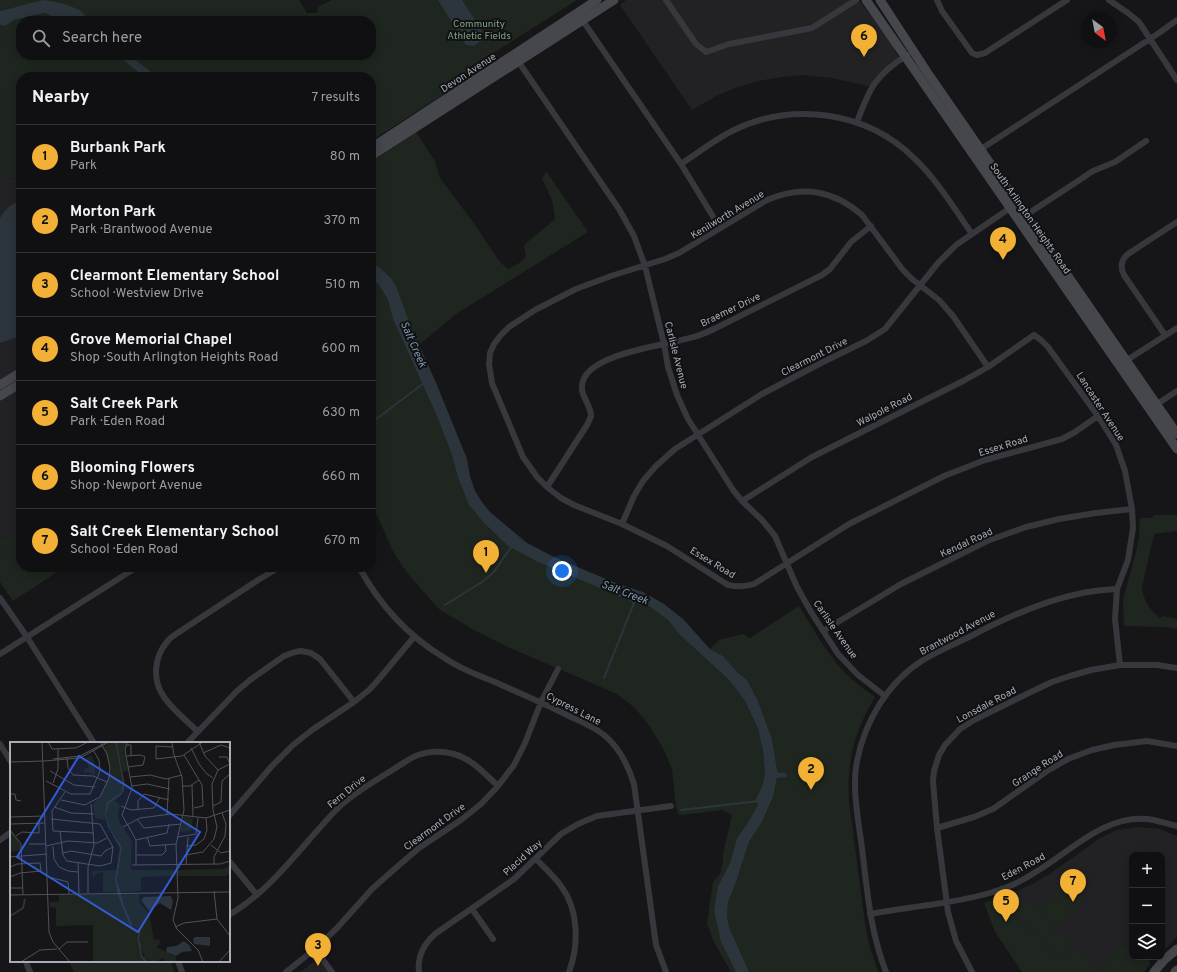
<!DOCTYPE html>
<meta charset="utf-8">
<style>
body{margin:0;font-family:Overpass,sans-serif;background:#19191b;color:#f1f3f6}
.controls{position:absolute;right:12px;bottom:12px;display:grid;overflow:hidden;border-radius:8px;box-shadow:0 2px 10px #0003}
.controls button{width:36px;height:36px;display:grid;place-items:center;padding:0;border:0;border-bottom:1px solid #303032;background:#101012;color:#f1f3f6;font:20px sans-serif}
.compass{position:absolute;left:1081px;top:12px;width:36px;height:36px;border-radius:50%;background:#101012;box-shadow:0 2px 10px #0003;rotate:148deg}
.you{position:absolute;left:562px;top:571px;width:14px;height:14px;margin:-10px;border:3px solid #fff;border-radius:50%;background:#1a73e8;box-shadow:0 0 0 6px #1a73e833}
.badge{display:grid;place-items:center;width:26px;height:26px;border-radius:50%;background:#f2b134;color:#111;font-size:13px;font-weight:700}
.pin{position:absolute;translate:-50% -33px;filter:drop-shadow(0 1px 2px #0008)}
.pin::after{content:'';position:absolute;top:21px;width:14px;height:12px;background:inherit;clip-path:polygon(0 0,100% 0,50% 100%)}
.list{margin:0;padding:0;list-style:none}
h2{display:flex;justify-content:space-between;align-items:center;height:52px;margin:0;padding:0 16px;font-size:17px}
h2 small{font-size:13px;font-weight:400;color:#9c9d9f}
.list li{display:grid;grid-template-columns:26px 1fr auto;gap:12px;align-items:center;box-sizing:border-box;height:64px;padding:0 16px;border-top:1px solid #303032}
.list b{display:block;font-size:15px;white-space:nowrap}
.list p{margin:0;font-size:13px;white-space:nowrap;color:#9c9d9f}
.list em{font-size:13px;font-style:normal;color:#9c9d9f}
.icon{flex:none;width:22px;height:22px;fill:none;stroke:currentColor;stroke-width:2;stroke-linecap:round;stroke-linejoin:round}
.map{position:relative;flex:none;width:1177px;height:972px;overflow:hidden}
.search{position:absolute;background:#101012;box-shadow:0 2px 10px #0003;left:16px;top:16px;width:360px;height:44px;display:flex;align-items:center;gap:10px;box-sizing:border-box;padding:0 14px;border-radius:16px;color:#9c9d9f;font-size:15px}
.panel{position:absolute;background:#101012;box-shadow:0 2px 10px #0003;left:16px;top:72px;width:360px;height:500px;border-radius:16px}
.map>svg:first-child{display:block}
.built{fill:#222225}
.green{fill:#1e261f}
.water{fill:#2c353c}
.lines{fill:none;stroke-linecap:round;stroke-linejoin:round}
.stream{stroke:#2c353c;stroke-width:2}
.street{stroke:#37383d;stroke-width:6}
.secondary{stroke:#45474d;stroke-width:9}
.labels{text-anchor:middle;stroke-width:4;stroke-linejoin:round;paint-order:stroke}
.park-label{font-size:10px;fill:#7fa381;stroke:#111113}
.street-label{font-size:10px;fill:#a8adb8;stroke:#111113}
.water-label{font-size:11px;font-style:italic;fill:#7f9bb3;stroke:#111113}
.inset-river{fill:none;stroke:#2c353c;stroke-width:2}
.inset-road{fill:none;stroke:#505258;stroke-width:1}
.view{fill:#325cd3;fill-opacity:0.15;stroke:#325cd3;stroke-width:2}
.inset-edge{fill:none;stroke:#a8adb8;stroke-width:2}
</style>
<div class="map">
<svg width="1177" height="972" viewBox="0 0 1177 972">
<rect width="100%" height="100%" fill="#161618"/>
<path class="built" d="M626 0H859L892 44 896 53 900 59 872 87 832 78 804 75 783 77 758 81 738 87 718 95 692 110 620 5Z
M0 171 6 178 15 179 21 177V529L0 542Z
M1139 827 1160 829 1177 836V937L1162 952V855H1132V947H1125L1123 945 1098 970 1075 947 1060 961 1011 912 1017 891 1032 884 1048 875 1102 837 1117 830Z
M320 956 332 972H301L314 961Z"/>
<path class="green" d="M0 0H299L307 13H317L319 6 332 0H577L476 64 480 71 371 141V77H157L130 55H371V21H91L80 10 17 7 0 11Z
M44 13 65 21H21V55H117L144 77H43V75L42 77H21V177L15 179 6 178 0 171V25L5 26 14 20Z
M416 132 435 161 440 178 473 222 500 262 508 269 521 262 526 257 524 245 555 219 552 200 542 179 546 171 588 232 456 314 419 345 411 327 397 288 391 278 379 267 371 262V162Z
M371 279 379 285 388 300 393 319 436 414 452 455 458 478 469 504 483 522 508 546 538 562 630 601 633 604 638 602 645 603 668 620 678 633 729 680 745 701 758 729 763 751 765 774 762 787 757 799 758 805 747 824 737 838 730 863 718 886 721 942 736 972H731L714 942 707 924 713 882 720 874 723 862V854L732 815 722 810 683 815 678 814 676 807 672 769 662 746 648 724 635 708 617 694 508 647 474 630 440 610 414 581 403 567 393 551 371 502Z
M1154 515H1177V531L1154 534 1142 587C1142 598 1151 612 1160 618L1163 616 1177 619V629L1163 627 1124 626 1123 600 1136 552 1139 536 1140 518H1152Z
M21 529V567H65L13 601 0 582V542Z
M799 606C811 625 823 647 838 665 849 678 862 688 875 697 854 732 847 760 849 801L865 923 869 944 878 972H749L729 927 727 916 728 902 735 885 749 842 758 828 762 822 773 797 777 777 787 776 779 773 777 770 772 739 758 701 747 680 737 672 723 656 710 649 719 640 743 634 750 638Z
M1064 885 1083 904 1057 929 1038 910Z
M1017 891 1011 912 1036 936 1038 934 1017 913 1018 909 1025 902H1029L1053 926V931L1057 935 1060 933 1071 944V948L1063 956 1060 957 1044 941 1042 942 1060 960 1075 947 1098 970 1123 945 1125 947H1132V957H1148L1150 964 1144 972H1022L995 932 984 903Z
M69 961H171L174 972H74Z"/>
<path class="water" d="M45 0 64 4 80 10 91 21H65L44 13 14 20 5 26 0 25V11C15 8 30 2 45 0Z
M438 0H462L479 26 483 34 480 42 474 46 466 45Z
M117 55H130L157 77H144Z
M21 202V336L0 343V218C6 209 10 203 21 202Z
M371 262 379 267 391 278 397 288 411 327 437 385 467 459 470 476 475 491 482 502 490 512 527 543 554 557 613 582 643 592 664 604 683 619 710 649 723 656 737 672 747 680 758 701 772 739 777 770 779 773H786L787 777 777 778 773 797 762 822 758 828 749 842 735 885 728 902 727 916 729 927 749 972H736L721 942 714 910 718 886 730 863 737 838 747 824 758 805 756 799 762 787 765 774 763 751 758 729 745 701 729 680 678 633 668 620 645 603 638 602 633 604 630 601 538 562 508 546 483 522 469 505 458 478 452 455 436 414 393 319 388 300 379 285 371 279Z"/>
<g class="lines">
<path class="stream" d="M371 423 424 383
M445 605 482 582 493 573 512 546
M604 678 634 603
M681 810 759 801"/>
<path class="street" d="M666 0 696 44 706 52 729 44 812 28 856 0
M937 0 942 11 972 53 977 55 985 53 1067 0
M1109 0 1128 13 1139 22 1177 80
M581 18 681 164 720 228
M518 61 619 209 634 236 645 266 664 344 668 367 677 395 688 419 733 490 742 501 762 520 775 536 797 587 811 612 838 654 858 675 885 696
M857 122C870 87 875 76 907 55
M978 151 1159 33 1177 20
M681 164C698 153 714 140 732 131 792 101 867 111 915 159 937 180 954 208 972 234
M1023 217 1081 179 1093 171 1115 162 1146 141
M1165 335 1124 275C1120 267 1121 260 1128 254L1177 222
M1124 362 1177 328
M988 367 953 316 939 300 912 279 903 270 862 215C833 190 803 185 767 200L679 253 665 259 611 276 576 289 535 310 509 327 501 335 494 344 490 353 489 364 492 383 523 457 537 477 547 487 561 498 574 505 622 524 667 546 728 585C737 587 745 587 754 584L849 524 944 476 985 460 1062 439 1075 432 1098 416
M1154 406 1177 391
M547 487 587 425C588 423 590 419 591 416 591 404 578 394 583 381 592 352 670 345 697 336 702 334 708 332 714 329L822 275 830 269 851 242 871 226
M742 501 812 457 965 380 988 367 1034 335 1041 340 1048 347 1098 416 1116 445 1125 471 1132 509 1133 528 1128 560 1117 589 1115 619 1120 665
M622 524 634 496 643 481 656 466 675 449 762 394 821 363 866 341 885 329 938 263 956 245 1013 206
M359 567C379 604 407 635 443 657 459 668 477 675 495 682 519 693 543 703 567 715 579 721 593 726 604 735 619 747 628 765 634 784L656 945 666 972
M0 598 27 637 94 743
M823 631 901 584 987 541 1026 527 1059 519 1096 513 1132 509
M0 654 137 567
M198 732C187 721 172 709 164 697 152 680 154 657 167 642 169 639 173 636 176 634L258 580 280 567
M187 743 237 691 250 680 284 656 295 652 301 651 311 653 320 659 354 702
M0 744 11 762
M229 816 271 767 293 745 312 730 354 702 369 690 379 679 414 637
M937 828 974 817 993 809 1047 771 1068 759 1092 750 1114 745 1147 741 1177 746
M0 840 11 832
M536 859C544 867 554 876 561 886 579 910 579 945 569 972
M229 861 257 895
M472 909 493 939
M870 914C892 910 914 907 936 904 955 901 974 898 993 892 1007 888 1022 881 1034 873 1069 853 1103 815 1147 819 1157 820 1167 824 1177 826
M229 915C273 889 302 845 337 809 353 793 375 781 394 769 402 764 410 758 418 755 429 751 443 751 454 754 472 759 485 774 498 786
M315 949 332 972
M26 961 27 965 30 972
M178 961 182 972
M286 972 315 949 337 928 372 889 398 866 419 848 461 820 481 804 498 786 514 765 525 743 541 702 558 669
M419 972C417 956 424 944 435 934L514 879 561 834 578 824 597 816 671 806
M886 972C871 933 868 898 863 857 860 827 851 790 857 761 865 721 888 682 923 660 938 651 955 644 971 636 1005 618 1040 602 1078 594 1090 591 1104 590 1117 589
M972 972 956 941 948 912 937 828 933 781 934 771 939 755 945 745 960 729 974 720 1033 691 1052 682 1070 676 1091 670 1120 665H1157L1177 668"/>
<path class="secondary" d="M866 0 1177 449
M880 0 927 72 1177 434
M371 148 597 0
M371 156 614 0
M0 385 21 372
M0 396 21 383
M1154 972 1164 960 1177 949
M1175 972 1177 970"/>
</g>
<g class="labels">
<g class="park-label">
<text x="479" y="27">Community<tspan x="479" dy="12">Athletic Fields</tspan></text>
</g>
<g class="street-label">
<text transform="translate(468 72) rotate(-33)" y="4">Devon Avenue</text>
<text transform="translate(727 214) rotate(-31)" y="4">Kenilworth Avenue</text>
<text transform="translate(1031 218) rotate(55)" y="4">South Arlington Heights Road</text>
<text transform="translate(730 309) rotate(-26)" y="4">Braemer Drive</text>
<text transform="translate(677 355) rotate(76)" y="4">Carlisle Avenue</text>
<text transform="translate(814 356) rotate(-27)" y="4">Clearmont Drive</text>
<text transform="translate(1101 406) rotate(57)" y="4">Lancaster Avenue</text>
<text transform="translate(884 409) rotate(-27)" y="4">Walpole Road</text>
<text transform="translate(1003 445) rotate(-17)" y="4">Essex Road</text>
<text transform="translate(966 542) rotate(-25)" y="4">Kendal Road</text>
<text transform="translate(713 562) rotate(31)" y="4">Essex Road</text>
<text transform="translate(836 629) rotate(55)" y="4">Carlisle Avenue</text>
<text transform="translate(957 632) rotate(-28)" y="4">Brantwood Avenue</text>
<text transform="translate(986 704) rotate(-28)" y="4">Lonsdale Road</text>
<text transform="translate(574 708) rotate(27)" y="4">Cypress Lane</text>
<text transform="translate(1037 768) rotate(-33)" y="4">Grange Road</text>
<text transform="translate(346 791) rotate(-39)" y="4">Fern Drive</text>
<text transform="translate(434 826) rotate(-36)" y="4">Clearmont Drive</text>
<text transform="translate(522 857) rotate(-42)" y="4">Placid Way</text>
<text transform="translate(1023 866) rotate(-28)" y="4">Eden Road</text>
</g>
<g class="water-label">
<text transform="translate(414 344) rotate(66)" y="4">Salt Creek</text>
<text transform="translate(625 592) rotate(21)" y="4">Salt Creek</text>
</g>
</g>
<g transform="translate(10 742)">
<rect width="220" height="220" fill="#161618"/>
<path d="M101 0H105L113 42 111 51 97 61 95 78 85 76 83 62 91 55 101 28 94 5ZM106 0H116L114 9 118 29 113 30ZM81 13 85 21V34L79 30 75 31 74 27 79 26 77 20 71 19ZM114 35 115 40 114 50 105 59 110 63 108 71 109 79 122 99 121 128H165L166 134 131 135V149L111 150 107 134 112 105 100 87 96 73 99 61 111 53 114 47ZM174 74 183 76 181 89 170 90ZM0 88 9 99 11 108 0 110ZM220 124V132L215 134H167V128L213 127ZM107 128 105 137 108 150H93V130L85 132 83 138 82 129ZM108 152 120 184 129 190 127 196 130 209 134 219 138 220H83V183L46 184V166L40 165V160H49V153ZM111 152H129L130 161 139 172 144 198 149 197 150 202 146 205 166 215V220H156L153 216 145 220 135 217 129 197 131 190 122 183Z" fill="#1e261f"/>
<path d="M105 0H110L107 2 114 38V47L111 53 99 61 96 73 100 87 112 105 107 137 114 162 123 185 131 190 129 197 131 203 132 213 136 218 141 220 134 219 131 215 127 196 129 190 120 184 108 153 105 137 110 106 98 85 95 72 97 60 111 51 113 42ZM161 154 163 160 161 168 150 161 139 169 131 158 134 155ZM185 195H200V204L184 202 183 197ZM174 199 180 204 182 209 172 210 166 214 156 210 157 205 166 204Z" fill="#2c353c"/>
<path class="inset-river" d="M0 174 13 166 15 157"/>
<path class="inset-road" d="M32 0 39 190 43 200 60 220M38 0 42 7 66 6 78 0M117 0 115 8 122 46 112 73 126 98V123M162 0 164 13 172 35 174 68 166 102 168 156 163 178 167 187 188 208 193 220M189 0 195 14 208 28M116 3H121V14M162 5 146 4V17L172 14 193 0M181 6 189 22 197 32 203 36M193 11 211 3 220 6M174 13 192 43 193 64 184 66M116 14 131 13 135 15 133 23 118 25M209 15H217L220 22M57 16 58 26 63 33 83 34 97 40M43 17 70 14 97 0M34 19 70 16 99 0M0 20 34 19M40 29 64 43 85 45M120 35 140 33 156 37 172 33M36 39 61 52H80L90 29 89 18 83 8M43 41 48 27V7M182 43 183 75M122 44 137 42 160 47M173 44H180L189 38M55 50 42 69 43 89 84 91M0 52H5L6 58 11 59M51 58 75 63 90 55 99 36 100 26 97 12 90 0M111 64 121 68 144 66 150 55M203 64 211 60 212 39 220 32M44 65 61 71 84 72M128 67V59L134 52 159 58M157 72 159 36M0 75 35 74M41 77 90 82 103 105 101 121 90 124 57 119 53 113 50 89M127 77 134 86 171 82M0 82 35 81M113 85 130 76 161 72 196 76 220 68M0 88 11 102 13 153M6 94 12 90 29 91V81M137 95 140 104 166 102M168 95 186 92 188 76M126 98 157 91 159 82M19 102H36M201 103 211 111 220 109M36 104 58 99 87 101 97 96M43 104 44 117 49 125 58 129 68 130M176 104 186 103 194 97 197 88 196 76M53 111 61 109 91 114 95 109 103 105M127 113H152L156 109 155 102M176 113 193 110 204 97 207 85 203 68 202 42 208 28 220 22M0 115 37 112M68 120 69 152M204 122V115L215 94 216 82 212 71M122 123 210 122 220 119M176 123 178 95M0 125 7 122 30 121 31 129 10 131 0 135M39 135 58 140 59 152M0 146H13M204 149 207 177 220 194M78 151V125L84 103 81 62M0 153 220 150M165 185 174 181 207 177M49 207 57 200H78M11 220 30 208 47 207M209 220 220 208"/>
<path class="view" d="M69 14 190 90 128 190 7 115Z"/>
<rect width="220" height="220" class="inset-edge"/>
</g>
</svg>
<div class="controls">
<button>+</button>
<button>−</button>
<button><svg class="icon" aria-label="layers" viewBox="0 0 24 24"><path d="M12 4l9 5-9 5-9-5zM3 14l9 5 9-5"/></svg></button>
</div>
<svg class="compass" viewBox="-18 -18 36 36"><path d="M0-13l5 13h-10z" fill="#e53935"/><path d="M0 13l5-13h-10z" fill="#9c9d9f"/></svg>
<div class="you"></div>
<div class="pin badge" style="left:486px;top:573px">1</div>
<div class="pin badge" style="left:811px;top:790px">2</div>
<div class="pin badge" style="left:318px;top:966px">3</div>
<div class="pin badge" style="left:1003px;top:260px">4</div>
<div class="pin badge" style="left:1006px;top:922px">5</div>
<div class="pin badge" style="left:864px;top:57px">6</div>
<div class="pin badge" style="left:1073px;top:902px">7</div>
<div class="search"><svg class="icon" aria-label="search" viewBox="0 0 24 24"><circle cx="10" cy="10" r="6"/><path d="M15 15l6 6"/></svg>Search here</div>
<section class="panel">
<h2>Nearby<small>7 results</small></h2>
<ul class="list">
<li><span class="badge">1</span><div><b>Burbank Park</b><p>Park</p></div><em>80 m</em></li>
<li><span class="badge">2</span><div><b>Morton Park</b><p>Park · Brantwood Avenue</p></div><em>370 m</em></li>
<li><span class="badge">3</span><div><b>Clearmont Elementary School</b><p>School · Westview Drive</p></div><em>510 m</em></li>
<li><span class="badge">4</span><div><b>Grove Memorial Chapel</b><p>Shop · South Arlington Heights Road</p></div><em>600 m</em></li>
<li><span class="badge">5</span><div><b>Salt Creek Park</b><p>Park · Eden Road</p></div><em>630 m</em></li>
<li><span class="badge">6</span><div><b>Blooming Flowers</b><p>Shop · Newport Avenue</p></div><em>660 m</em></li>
<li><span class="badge">7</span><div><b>Salt Creek Elementary School</b><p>School · Eden Road</p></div><em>670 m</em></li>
</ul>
</section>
</div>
